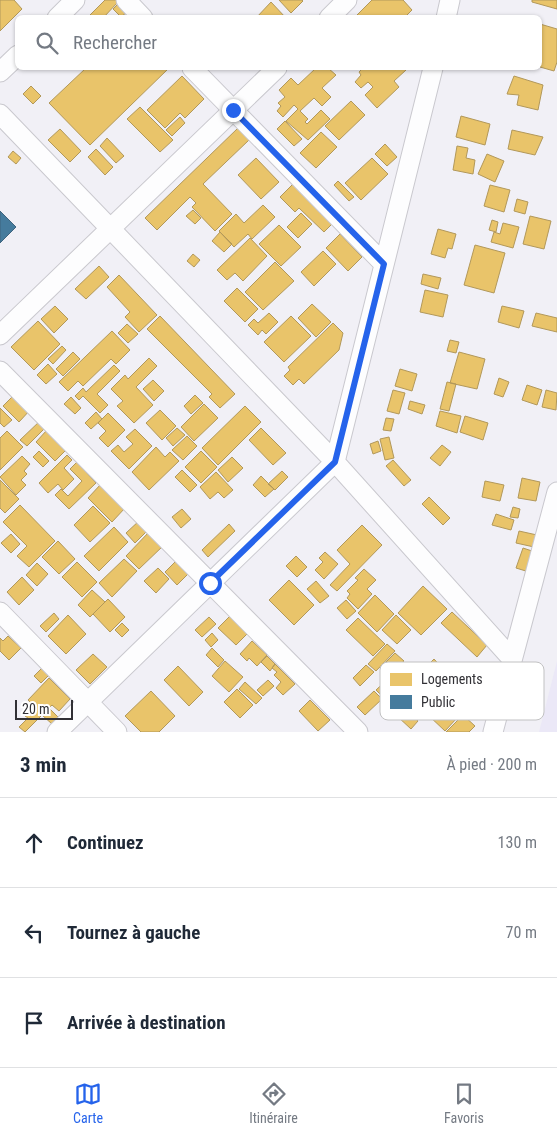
<!DOCTYPE html>
<html lang="fr">
<meta charset="utf-8">
<style>
body{margin:0;font-family:"Roboto Condensed",sans-serif;background:#f2f2f3;color:#1f2937}
.scale{position:absolute;left:15px;bottom:12px;width:58px;box-sizing:border-box;padding-left:5px;border:2px solid #313035;border-top:0;font-size:14px;line-height:18px;white-space:nowrap;color:#313035;-webkit-text-stroke:4px #fff;paint-order:stroke}
.stop{position:absolute;width:15px;height:15px;margin:-11px;border:4px solid #2563eb;border-radius:50%;background:#fff}
.stop.end{background:#2563eb;border-color:#fff;box-shadow:0 1px 5px #0008}
.list{margin:0;padding:0;list-style:none}
h2{display:flex;justify-content:space-between;align-items:center;height:65px;margin:0;padding:0 20px;font-size:21px}
h2 small{font-size:16px;font-weight:400;color:#747a83}
.list li{display:grid;grid-template-columns:32px 1fr auto;gap:15px;align-items:center;box-sizing:border-box;height:90px;padding:0 20px;border-top:1px solid #e0e1e3}
.list b{display:block;font-size:19px;white-space:nowrap}
.list em{font-size:16px;font-style:normal;color:#747a83}
.icon{flex:none;width:28px;height:28px;fill:none;stroke:currentColor;stroke-width:2;stroke-linecap:round;stroke-linejoin:round}
.map{position:relative;flex:none;width:557px;height:732px;overflow:hidden}
.search{position:absolute;background:#fff;box-shadow:0 1px 4px #0004;left:15px;right:15px;top:15px;height:55px;display:flex;align-items:center;gap:12px;box-sizing:border-box;padding:0 18px;border-radius:8px;color:#747a83;font-size:19px}
.sheet{height:335px;background:#fff}
nav{display:flex;justify-content:space-around;align-items:center;box-sizing:border-box;height:70px;border-top:1px solid #e0e1e3;background:#fff;font-size:14px;color:#747a83}
nav a{display:grid;justify-items:center;gap:2px}
nav .on{color:#2563eb}
.map>svg:first-child{display:block}
.built{fill:#ebe8f7}
.homes{fill:#e9c46a;stroke:#b2985a}
.public{fill:#457b9d;stroke:#3f647e}
.lines{fill:none;stroke-linecap:round;stroke-linejoin:round}
.street-casing{stroke:#c9c8ce;stroke-width:21}
.street{stroke:#fdfdfe;stroke-width:19}
.route{stroke:#2563eb;stroke-width:6}
.key{fill:#fff;stroke:#c1c1c2;stroke-width:1}
.key-label{font-size:14px;fill:#313035}
</style>
<div class="map">
<svg width="557" height="732" viewBox="0 0 557 732">
<rect width="100%" height="100%" fill="#f1f0f6"/>
<path class="built" d="M557 661V732H539Z"/>
<path class="homes" d="M0 0H14L22 9 0 31Z
M105 0H116L118 2 103 18H87Z
M279 0H302L303 1 291 13Z
M372 0H403L412 10 404 18H354Z
M532 0H557V9L532 2Z
M271 2 286 18H256Z
M119 3 127 12 121 17 113 9Z
M540 24 557 29V62L554 71 540 67Z
M86 68H169L90 145 49 103Z
M316 68H328L336 75 322 88 331 97 322 106 314 98 300 111 308 119 305 122 307 124 321 110 330 119 308 140 286 121 298 109 294 105 283 117 277 111 281 106 278 103 285 97 279 90 291 78 298 85Z
M363 68H404L406 70 394 81 399 87 377 108 365 95 373 87 368 82 361 88 355 82 361 75 359 72Z
M182 76 204 99 185 118 180 113 165 128 147 110Z
M514 76 543 85 538 110 517 105 519 95 507 94Z
M31 86 41 96 33 104 23 94Z
M351 101 365 115 339 140 325 126Z
M140 107 173 140 160 152 127 119Z
M461 116 490 124 485 145 456 137Z
M180 117 185 123 172 136 166 130Z
M285 121 302 139 294 146 277 129Z
M238 128 249 140 203 184 232 214 215 231 192 207 196 203 190 197 157 230 145 218Z
M60 129 81 151 70 162 48 140Z
M512 130 543 137 535 155 508 149Z
M321 132 337 147 316 168 300 153Z
M107 138 124 156 116 163 100 146Z
M385 144 397 157 387 166 375 154Z
M457 146 468 148 466 158 475 160 473 174 453 170Z
M96 149 113 167 105 175 88 157Z
M13 151 21 158 16 164 8 157Z
M487 154 504 161 495 182 478 174Z
M256 158 279 182 261 199 238 175Z
M372 158 388 174 361 200 345 183Z
M338 181 354 197 349 201 334 185Z
M294 183 333 223 324 232 299 208 295 212 280 197Z
M490 185 510 190 504 212 484 206Z
M517 199 528 202 525 214 514 211Z
M263 205 275 217 252 239 248 234 234 247 219 231 236 214 244 223Z
M193 210 201 218 195 224 186 216Z
M301 213 312 224 298 238 287 227Z
M530 216 551 221 544 249 523 244Z
M492 220 498 222 496 232 489 230Z
M503 223 519 227 513 248 491 242 494 232 500 234Z
M279 225 301 247 281 266 259 244Z
M438 229 456 234 452 249 448 248 445 258 431 254Z
M220 232 232 244 224 252 212 241Z
M340 234 362 257 348 271 326 248Z
M250 238 267 256 243 281 235 273 227 280 217 270Z
M475 245 505 253 494 293 464 285Z
M323 251 336 264 314 286 301 272Z
M193 254 200 260 194 267 187 261Z
M275 262 294 281 263 310 245 292Z
M99 266 109 277 86 299 75 289Z
M423 274 441 278 438 289 421 284Z
M119 275 157 315 139 332 125 317 130 312 107 287Z
M237 288 258 309 245 322 224 301Z
M425 290 448 295 443 317 420 312Z
M312 304 331 322 316 337 298 318Z
M55 306 68 319 54 333 41 319Z
M502 306 524 311 519 328 498 322Z
M269 313 278 322 266 334 262 330 258 335 248 325 254 319 258 323Z
M536 313 557 318V332L532 326Z
M160 316 235 394 220 408 209 397 212 394 147 329Z
M291 316 311 336 284 362 264 342Z
M38 321 60 344 34 370 11 347Z
M333 323 343 333 339 350 304 384 299 379 293 385 284 376 290 370 288 367Z
M127 324 138 334 128 343 118 333Z
M112 331 130 350 116 364 111 359 83 386 78 381 68 391 59 382Z
M450 340 459 342 456 353 447 351Z
M62 346 66 350 53 364 48 359Z
M73 352 80 359 63 376 56 369Z
M459 352 485 359 477 389 450 383Z
M149 358 157 366 136 387 153 405 134 423 117 406 123 401 111 389 125 375 128 379Z
M48 364 57 374 46 384 37 375Z
M114 365 120 371 97 394 108 405 100 413 83 396 79 400 75 396 83 388 86 392Z
M400 369 417 374 412 391 395 386Z
M499 378 509 382 503 397 494 394Z
M153 380 164 391 154 401 143 389Z
M447 382 456 384 449 411 440 409Z
M527 385 542 390 537 405 522 400Z
M393 390 405 393 399 414 387 411Z
M546 390 557 393 556 410 542 407Z
M16 393 31 409 19 422 3 406Z
M195 395 203 403 191 414 184 406Z
M71 397 81 408 75 414 64 404Z
M410 401 425 405 422 414 408 409Z
M204 404 218 418 194 441 181 427Z
M245 406 261 422 218 465 202 448Z
M0 408 12 420 4 427 0 423Z
M160 410 176 426 162 440 146 423Z
M440 411 461 416 457 433 436 426Z
M96 412 102 419 91 429 85 423Z
M108 413 125 430 108 447 99 438 106 431 98 423Z
M465 416 488 423 483 440 460 432Z
M386 418 394 419 391 431 383 430Z
M41 420 47 426 27 446 20 440Z
M177 428 185 435 173 446 166 438Z
M261 428 286 453 273 465 249 440Z
M135 429 152 446 129 469 111 451 118 445 124 452 133 444 126 437Z
M47 430 67 449 55 461 36 442Z
M7 431 23 447 0 470V438Z
M187 436 197 446 183 460 172 450Z
M389 437 394 458 385 460 380 439Z
M378 441 381 451 373 454 370 444Z
M442 445 451 452 440 466 430 458Z
M156 447 165 457 170 452 179 461 149 490 132 472Z
M39 451 49 461 43 467 33 457Z
M201 451 217 467 201 483 185 467Z
M67 455 72 460 64 468 74 479 63 490 58 484 48 493 39 483Z
M22 456 30 464 24 471 27 474 21 480 26 485 16 495 0 477Z
M232 457 243 468 228 482 218 470Z
M393 460 411 480 404 486 386 466Z
M77 462 96 483 69 509 55 495 61 489 68 496 82 481 70 469Z
M182 470 197 485 190 492 175 477Z
M282 471 288 477 275 490 268 484Z
M216 472 233 490 224 498 218 492 210 499 200 487Z
M261 476 274 489 265 497 253 485Z
M522 478 540 482 536 501 518 498Z
M0 480 19 499 5 513 0 508Z
M485 481 504 485 500 501 482 497Z
M101 484 125 508 112 522 88 498Z
M429 497 450 518 443 525 422 504Z
M20 505 55 541 29 567 17 556 27 546 3 522Z
M93 506 110 523 90 542 74 525Z
M513 507 520 509 518 518 510 517Z
M182 509 191 519 181 528 172 517Z
M496 514 514 520 511 530 492 525Z
M140 520 149 529 135 543 126 533Z
M229 524 235 531 208 557 202 550Z
M362 525 382 545 337 591 330 585 350 564 337 550Z
M114 527 128 542 99 571 84 556Z
M150 531 164 545 139 569 126 556Z
M519 531 537 535 534 547 516 543Z
M11 534 20 544 11 553 1 543Z
M58 541 75 559 59 574 42 557Z
M523 548 535 552 529 572 516 568Z
M325 552 338 564 324 579 315 570 323 562 319 558Z
M296 556 307 567 297 577 286 566Z
M124 559 137 571 112 597 99 583Z
M176 561 188 574 177 585 165 572Z
M77 562 97 582 82 597 62 577Z
M37 563 48 574 37 586 26 575Z
M158 568 169 579 156 593 144 581Z
M364 569 376 580 367 589 372 594 358 609 347 598 350 594 347 591 358 580 355 578Z
M22 577 34 590 19 605 7 592Z
M289 580 314 605 294 625 269 600Z
M316 581 329 596 320 603 307 589Z
M423 586 447 609 421 635 398 613Z
M92 590 105 602 90 617 78 605Z
M375 595 394 614 377 632 358 613Z
M108 599 125 617 110 632 93 614Z
M346 600 356 611 347 619 337 608Z
M452 612 487 645 477 657 441 623Z
M54 613 59 619 46 632 40 626Z
M68 615 86 634 66 654 48 636Z
M396 615 411 630 397 644 382 630Z
M230 616 247 634 236 645 218 628Z
M209 617 216 624 202 637 195 630Z
M358 618 385 644 373 656 346 630Z
M122 623 129 630 122 637 115 630Z
M212 633 218 640 211 647 205 640Z
M8 636 21 648 9 660 0 651V638L3 641Z
M252 641 267 655 257 666 249 658 247 661 240 654Z
M387 644 395 651 376 671 368 664Z
M212 648 224 660 218 667 206 655Z
M395 653 404 661 394 670 386 662Z
M93 654 107 667 90 684 76 670Z
M267 656 275 664 270 671 261 662Z
M434 659 445 671 430 686 419 674Z
M225 661 243 677 229 692 212 676Z
M275 664 295 684 283 695 276 688 281 682 274 675 277 672 272 668Z
M366 665 374 672 360 686 353 678Z
M178 666 203 692 189 706 164 680Z
M42 668 49 675 41 683 34 676Z
M391 676 399 685 385 699 376 690Z
M49 678 70 699 59 711 52 705 49 708 58 717 52 724 42 715 25 732 19 727 28 718 25 716 34 706 28 700Z
M268 680 274 686 263 696 257 690Z
M245 682 262 698 256 704 239 689Z
M237 689 253 705 240 718 224 702Z
M151 691 175 716 159 732H141L125 716Z
M374 691 382 699 365 715 357 707Z
M310 700 330 720 318 731 299 711Z
M439 700 457 718 445 731 427 714Z
M405 709 418 721 411 729 397 716Z
M463 715 475 726 469 732H446Z"/>
<path class="public" d="M0 211 16 227 0 243Z"/>
<g class="lines">
<g class="street-casing">
<path id="street" d="M126 0 143 18
M57 18 75 0
M329 18 347 0
M446 18 450 0
M192 68 384 264
M0 72 18 55
M0 114 335 462 512 659
M0 335 277 68
M0 371 358 732
M0 612 117 732
M57 732 335 462 433 68
M493 732 557 492"/>
</g>
<use href="#street" class="street"/>
</g>
<g class="lines">
<path class="route" d="M210 583 335 462 384 264 233 110"/>
</g>
<rect x="380" y="662" width="164" height="58" rx="8" class="key"/>
<rect x="390" y="673" width="22" height="13" fill="#e9c46a"/>
<rect x="390" y="695" width="22" height="14" fill="#457b9d"/>
<g class="key-label">
<text x="421" y="684">Logements</text>
<text x="421" y="707">Public</text>
</g>
</svg>
<div class="scale">20 m</div>
<div class="stop" style="left:210px;top:583px"></div>
<div class="stop end" style="left:233px;top:110px"></div>
<div class="search"><svg class="icon" aria-label="search" viewBox="0 0 24 24"><circle cx="10" cy="10" r="6"/><path d="M15 15l6 6"/></svg>Rechercher</div>
</div>
<section class="sheet">
<h2>3 min<small>À pied · 200 m</small></h2>
<ul class="list">
<li><svg class="icon" aria-label="ahead" viewBox="0 0 24 24"><path d="M12 20V5M6 11l6-6 6 6"/></svg><div><b>Continuez</b></div><em>130 m</em></li>
<li><svg class="icon" aria-label="left" viewBox="0 0 24 24"><path d="M17 20v-9H6M10 6l-5 5 5 5"/></svg><div><b>Tournez à gauche</b></div><em>70 m</em></li>
<li><svg class="icon" aria-label="arrive" viewBox="0 0 24 24"><path d="M6 21V4h12l-3 4 3 4H6"/></svg><div><b>Arrivée à destination</b></div></li>
</ul>
</section>
<nav>
<a class="on"><svg class="icon" aria-label="map" viewBox="0 0 24 24"><path d="M3 6l6-2 6 2 6-2v14l-6 2-6-2-6 2zM9 4v14M15 6v14"/></svg>Carte</a>
<a><svg class="icon" aria-label="directions" viewBox="0 0 24 24"><path d="M12 3l9 9-9 9-9-9zM9 14v-3h6M13 9l2 2-2 2"/></svg>Itinéraire</a>
<a><svg class="icon" aria-label="saved" viewBox="0 0 24 24"><path d="M7 4h10v16l-5-4-5 4z"/></svg>Favoris</a>
</nav>
